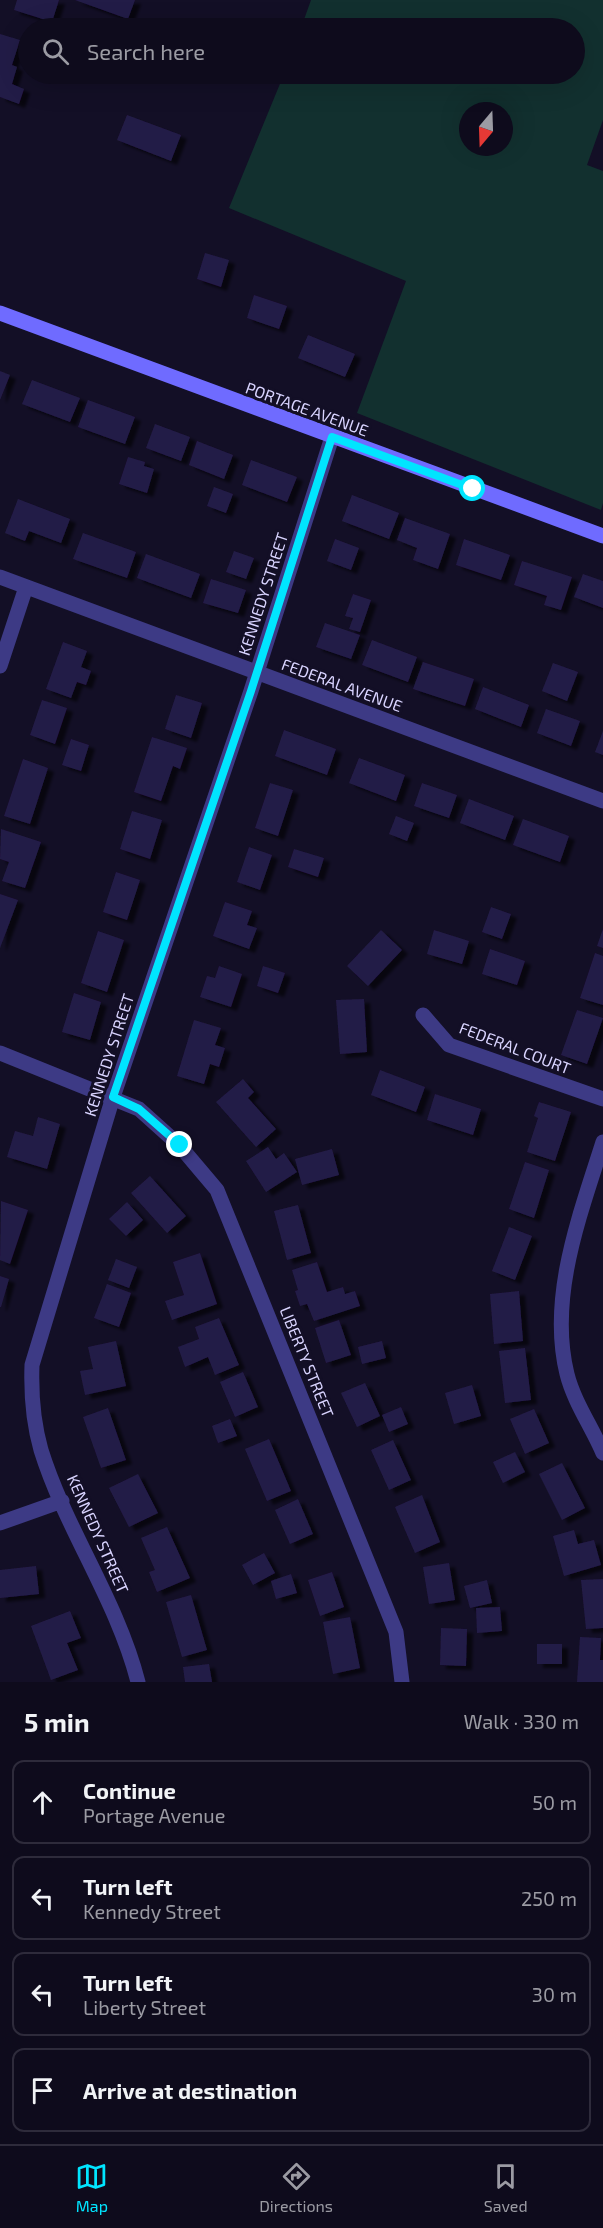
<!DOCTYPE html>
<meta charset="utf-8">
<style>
body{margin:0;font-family:"Exo 2",sans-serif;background:#1c1929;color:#f1f3f6}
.compass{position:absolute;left:459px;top:102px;width:54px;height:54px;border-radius:50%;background:#0e0b1c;box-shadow:0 6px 24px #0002;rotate:199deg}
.stop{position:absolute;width:18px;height:18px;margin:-14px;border:4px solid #00e5ff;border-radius:50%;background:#fff}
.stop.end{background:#00e5ff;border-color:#fff;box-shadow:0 2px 6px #0008}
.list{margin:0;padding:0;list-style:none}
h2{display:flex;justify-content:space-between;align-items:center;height:78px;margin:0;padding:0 24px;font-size:26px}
h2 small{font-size:20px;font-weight:400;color:#9b9ba3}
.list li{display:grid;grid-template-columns:39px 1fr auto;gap:18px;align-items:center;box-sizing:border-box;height:84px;margin:0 12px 12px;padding:0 12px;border:2px solid #2e2b3b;border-radius:12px}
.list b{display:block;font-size:22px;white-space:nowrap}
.list p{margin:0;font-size:20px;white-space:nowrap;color:#9b9ba3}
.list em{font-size:20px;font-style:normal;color:#9b9ba3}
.icon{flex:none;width:33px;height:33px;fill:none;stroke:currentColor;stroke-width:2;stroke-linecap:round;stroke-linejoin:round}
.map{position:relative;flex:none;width:603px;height:1682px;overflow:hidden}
.search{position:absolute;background:#0e0b1c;box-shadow:0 6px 24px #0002;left:18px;right:18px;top:18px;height:66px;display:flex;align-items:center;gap:15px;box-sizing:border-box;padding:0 21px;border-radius:33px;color:#9b9ba3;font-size:22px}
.sheet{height:462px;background:#0e0b1c}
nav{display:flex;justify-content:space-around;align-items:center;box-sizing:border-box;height:84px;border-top:2px solid #2e2b3b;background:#0e0b1c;font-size:16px;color:#9b9ba3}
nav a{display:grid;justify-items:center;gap:3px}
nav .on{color:#00e5ff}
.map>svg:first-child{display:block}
.green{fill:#12302f;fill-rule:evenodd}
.building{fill:#241b47;filter:url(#shadow)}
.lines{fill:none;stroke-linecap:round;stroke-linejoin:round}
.street{stroke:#3d3a85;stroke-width:15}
.secondary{stroke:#6f6bff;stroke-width:15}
.route{stroke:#00e5ff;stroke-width:8}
.labels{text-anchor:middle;stroke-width:6;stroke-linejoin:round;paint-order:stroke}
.street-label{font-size:16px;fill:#d9d4ff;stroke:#130f26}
</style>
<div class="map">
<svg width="603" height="1682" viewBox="0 0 603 1682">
<defs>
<filter id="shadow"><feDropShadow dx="6" dy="4" stdDeviation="1.5" flood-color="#0009"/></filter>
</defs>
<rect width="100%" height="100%" fill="#130f26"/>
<path class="green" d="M311 0H603V120L587 165 603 171V503L601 510 357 413 406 281 229 208 284 74H574V28H301ZM468 111H504V147H468Z"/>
<path class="building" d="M17 0H59L52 22 14 10Z
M75 0H135L128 19Z
M0 34 20 40 12 65 17 67 12 84 24 89 19 104 0 97Z
M127 115 181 135 171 161 117 140Z
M205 253 229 260 221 287 197 279Z
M254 295 287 306 279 329 247 318Z
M308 335 355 354 345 377 298 358Z
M0 371 10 375 0 400Z
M32 380 80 398 70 422 22 404Z
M88 400 135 417 125 444 78 427Z
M155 424 190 437 181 461 146 448Z
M197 441 233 455 224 479 189 465Z
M128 457 145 462 144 466 154 469 147 493 119 484Z
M251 460 297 477 287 502 242 485Z
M214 487 233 494 226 513 207 506Z
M352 495 399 513 389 539 342 521Z
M18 499 70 519 61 543 29 531 25 541 5 533Z
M405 518 450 534 438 569 413 560 417 548 397 540Z
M83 533 136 552 127 578 73 559Z
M335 539 359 548 351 570 327 561Z
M464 539 510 555 501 580 456 565Z
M234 551 254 558 246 579 226 572Z
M146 554 200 574 191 598 137 578Z
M522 561 572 577 561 610 544 605 547 596 514 585Z
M583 574 603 581V608L574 597Z
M211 579 246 590 238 613 203 603Z
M353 594 371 600 360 632 349 629 353 618 345 616Z
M325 623 360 635 351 659 316 647Z
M372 640 417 657 408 682 362 665Z
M63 642 87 651 81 667 91 671 86 685 77 682 71 698 46 689Z
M423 662 474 679 465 706 413 689Z
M553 663 578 672 567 701 542 691Z
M483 687 529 705 521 727 475 709Z
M176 695 202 703 191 738 165 729Z
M42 700 67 708 55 744 30 735Z
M546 709 580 721 571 746 537 733Z
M284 730 336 749 327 775 275 756Z
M603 731V755L595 752Z
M152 737 187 748 180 769 173 766 161 801 134 792Z
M71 739 89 745 81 771 62 765Z
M359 758 405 775 396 801 349 783Z
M23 759 48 768 30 824 4 816Z
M270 783 293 790 278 836 255 828Z
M422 783 457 795 449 818 414 806Z
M469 799 514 816 505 840 460 823Z
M132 811 162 820 150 859 120 849Z
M396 816 414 823 407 841 389 834Z
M523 819 569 836 560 862 513 845Z
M1 829 41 842 25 888 2 881 9 862 0 859Z
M249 847 272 855 260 890 237 882Z
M294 849 324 858 318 877 288 867Z
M116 872 140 880 127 920 103 912Z
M0 894 18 900 0 948Z
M225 902 252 911 247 925 257 928 249 949 213 936Z
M491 907 511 914 502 939 482 932Z
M603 929V948L597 946Z
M381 930 402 950 368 986 347 966Z
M434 930 469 941 462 964 427 954Z
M98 931 124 940 107 992 81 983Z
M490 949 525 961 517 985 482 974Z
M595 953 603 956V1005L580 998Z
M219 966 242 974 231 1007 200 997 207 976 215 978Z
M263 966 285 973 278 993 257 986Z
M74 993 101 1002 90 1040 62 1032Z
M364 999 367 1052 340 1054 336 1000Z
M577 1010 603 1018 587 1064 561 1055Z
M194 1020 221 1028 215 1045 225 1048 219 1067 210 1064 204 1084 177 1076Z
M380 1070 425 1087 416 1112 371 1095Z
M243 1079 254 1092 248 1098 276 1129 256 1147 216 1102Z
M435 1094 481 1109 473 1135 427 1120Z
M539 1102 571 1112 555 1161 527 1152 538 1118 534 1116Z
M38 1117 60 1124 47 1169 7 1157 15 1131 33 1136Z
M268 1147 276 1159 284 1153 297 1172 266 1192 246 1161Z
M332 1149 339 1175 302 1185 295 1159Z
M525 1162 549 1170 534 1218 509 1209Z
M150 1176 186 1216 167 1233 131 1193Z
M1 1201 28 1210 10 1264 0 1260Z
M127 1202 143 1220 126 1236 109 1219Z
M298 1205 311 1253 287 1260 274 1211Z
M509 1227 532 1236 515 1280 492 1271Z
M200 1253 217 1304 172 1320 165 1301 184 1295 173 1262Z
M116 1259 137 1267 129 1288 108 1280Z
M317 1262 327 1292 343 1287 345 1294 355 1291 360 1306 314 1321 307 1304 300 1306 295 1291 298 1290 292 1270Z
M0 1276 9 1279 1 1307H0Z
M107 1284 131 1293 119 1327 94 1318Z
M519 1291 523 1341 494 1344 490 1294Z
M219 1318 239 1365 215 1375 208 1357 185 1367 178 1347 199 1339 195 1327Z
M339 1320 351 1355 326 1363 315 1328Z
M116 1341 126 1386 85 1395 80 1371 93 1369 88 1347Z
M382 1341 386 1358 362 1364 358 1347Z
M525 1348 531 1400 505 1403 499 1351Z
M243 1372 258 1407 235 1417 220 1382Z
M365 1383 380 1416 357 1427 341 1393Z
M472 1385 481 1416 454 1424 445 1393Z
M401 1407 408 1424 389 1432 382 1415Z
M108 1408 126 1460 101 1468 83 1417Z
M534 1409 549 1443 525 1454 510 1419Z
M230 1419 237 1436 218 1443 212 1426Z
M269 1439 291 1491 267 1501 245 1449Z
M393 1440 411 1480 389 1490 371 1450Z
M515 1452 525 1472 503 1483 493 1462Z
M562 1463 585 1508 562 1520 539 1474Z
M138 1474 158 1513 129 1527 109 1488Z
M422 1495 440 1542 415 1553 395 1507Z
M298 1499 313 1534 290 1544 275 1510Z
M167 1527 190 1578 157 1592 149 1572 155 1570 141 1538Z
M574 1530 578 1544 594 1540 601 1565 564 1576 553 1536Z
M264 1553 275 1573 253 1585 242 1565Z
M449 1563 455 1600 429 1604 423 1567Z
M36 1566 39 1594 0 1598V1570Z
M332 1572 344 1607 320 1616 308 1580Z
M291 1574 297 1593 276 1599 271 1581Z
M603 1579V1628L586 1629 581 1580Z
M487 1580 492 1603 470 1608 464 1586Z
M191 1595 207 1650 182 1657 166 1602Z
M500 1607 502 1631 477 1633 476 1608Z
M70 1611 81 1638 67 1643 78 1670 51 1680 31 1626Z
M350 1617 360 1668 333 1674 323 1622Z
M441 1628 467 1629 466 1666 440 1665Z
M580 1637 601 1638 600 1660H603V1682H577Z
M537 1644H562V1664H537Z
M209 1664 212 1682H185L183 1667Z"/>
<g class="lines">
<path class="street" d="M0 577 603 801
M0 666 26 587
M423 1015 449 1045 603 1099
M0 1053 139 1109 179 1145 217 1190 396 1632 402 1682
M603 1142C580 1215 548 1297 567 1374 574 1402 592 1427 603 1453
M0 1523 62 1501
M138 1682C117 1600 66 1530 41 1450 33 1422 31 1393 32 1365L113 1097 251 691 332 437"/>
<path class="secondary" d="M0 313 603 536"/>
</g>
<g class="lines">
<path class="route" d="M180 1145 139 1109 113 1097 251 691 332 437 473 489"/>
</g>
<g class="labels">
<g class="street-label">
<text transform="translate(307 409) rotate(20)" y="6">PORTAGE AVENUE</text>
<text transform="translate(263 594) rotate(-72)" y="6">KENNEDY STREET</text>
<text transform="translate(342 685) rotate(20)" y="6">FEDERAL AVENUE</text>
<text transform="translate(515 1048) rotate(21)" y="6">FEDERAL COURT</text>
<text transform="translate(109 1055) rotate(-72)" y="6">KENNEDY STREET</text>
<text transform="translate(307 1362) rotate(68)" y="6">LIBERTY STREET</text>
<text transform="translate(98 1534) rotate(66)" y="6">KENNEDY STREET</text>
</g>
</g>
</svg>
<svg class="compass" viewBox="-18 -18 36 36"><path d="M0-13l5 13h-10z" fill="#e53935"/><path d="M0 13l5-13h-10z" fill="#9b9ba3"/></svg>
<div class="stop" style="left:473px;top:489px"></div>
<div class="stop end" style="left:180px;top:1145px"></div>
<div class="search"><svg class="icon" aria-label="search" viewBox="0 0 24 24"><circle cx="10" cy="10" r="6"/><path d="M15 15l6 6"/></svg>Search here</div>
</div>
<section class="sheet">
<h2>5 min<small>Walk · 330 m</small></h2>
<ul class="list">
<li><svg class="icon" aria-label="ahead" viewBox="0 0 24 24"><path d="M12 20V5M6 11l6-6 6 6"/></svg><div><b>Continue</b><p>Portage Avenue</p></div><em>50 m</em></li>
<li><svg class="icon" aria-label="left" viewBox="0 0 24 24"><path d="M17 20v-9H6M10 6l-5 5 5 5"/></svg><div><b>Turn left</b><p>Kennedy Street</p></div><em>250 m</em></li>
<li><svg class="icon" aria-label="left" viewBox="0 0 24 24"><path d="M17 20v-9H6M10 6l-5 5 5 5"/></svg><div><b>Turn left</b><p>Liberty Street</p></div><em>30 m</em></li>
<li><svg class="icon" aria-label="arrive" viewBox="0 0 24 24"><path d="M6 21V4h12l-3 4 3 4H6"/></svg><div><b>Arrive at destination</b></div></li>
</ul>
</section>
<nav>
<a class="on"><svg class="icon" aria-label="map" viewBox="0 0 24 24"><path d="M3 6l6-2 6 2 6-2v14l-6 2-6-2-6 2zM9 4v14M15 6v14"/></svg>Map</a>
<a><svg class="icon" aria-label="directions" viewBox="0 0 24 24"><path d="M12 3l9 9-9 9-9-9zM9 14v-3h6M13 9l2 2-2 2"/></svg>Directions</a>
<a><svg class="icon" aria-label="saved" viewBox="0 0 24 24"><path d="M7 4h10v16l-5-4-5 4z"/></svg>Saved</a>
</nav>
